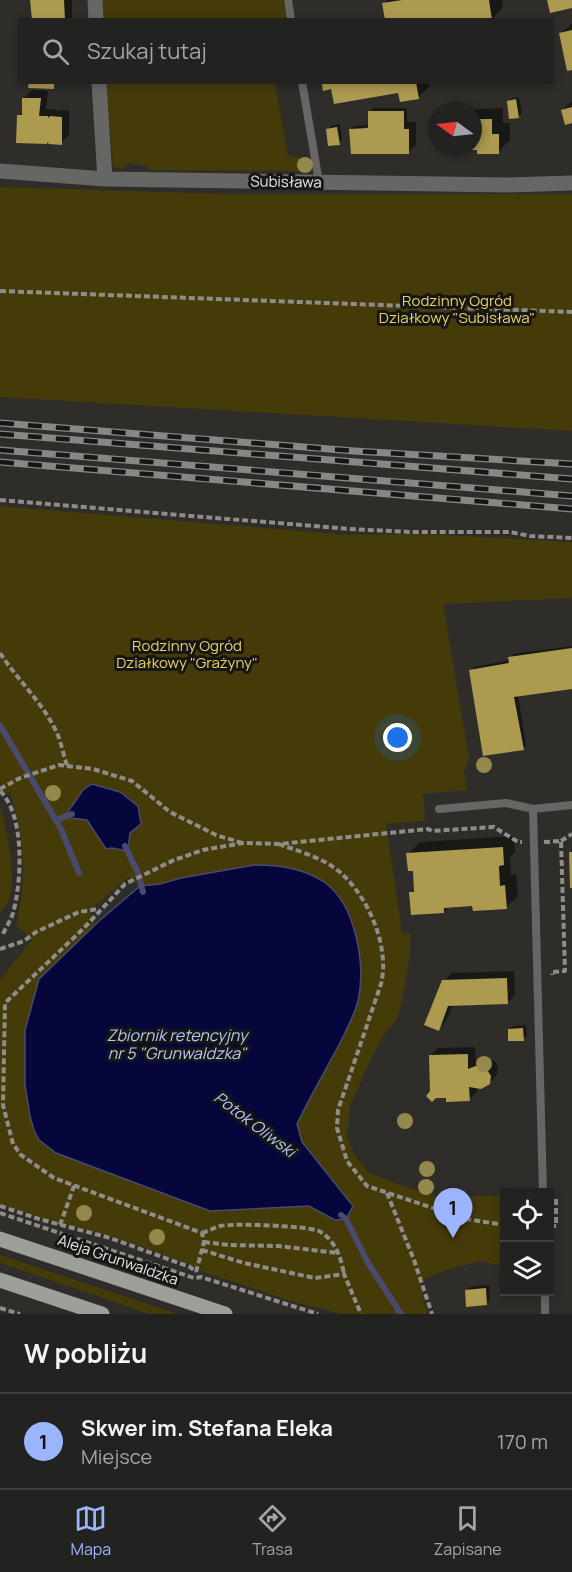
<!DOCTYPE html>
<html lang="pl">
<meta charset="utf-8">
<style>
body{margin:0;font-family:Manrope,sans-serif;background:#2a2a29;color:#f1f3f6}
.controls{position:absolute;right:18px;bottom:18px;display:grid;overflow:hidden;border-radius:0px;box-shadow:0 3px 9px #0003}
.controls button{width:54px;height:54px;display:grid;place-items:center;padding:0;border:0;border-bottom:2px solid #3f3f3e;background:#222220;color:#f1f3f6;font:30px sans-serif}
.compass{position:absolute;left:428px;top:102px;width:54px;height:54px;border-radius:50%;background:#222220;box-shadow:0 3px 9px #0003;rotate:285deg}
.you{position:absolute;left:398px;top:738px;width:21px;height:21px;margin:-15px;border:4px solid #fff;border-radius:50%;background:#1a73e8;box-shadow:0 0 0 9px #1a73e833}
.badge{display:grid;place-items:center;width:39px;height:39px;border-radius:50%;background:#9bb5fd;color:#111;font-size:20px;font-weight:700}
.pin{position:absolute;translate:-50% -50px;filter:drop-shadow(0 2px 3px #0008)}
.pin::after{content:'';position:absolute;top:32px;width:21px;height:18px;background:inherit;clip-path:polygon(0 0,100% 0,50% 100%)}
.list{margin:0;padding:0;list-style:none}
h2{display:flex;justify-content:space-between;align-items:center;height:78px;margin:0;padding:0 24px;font-size:26px}
h2 small{font-size:20px;font-weight:400;color:#a2a4a5}
.list li{display:grid;grid-template-columns:39px 1fr auto;gap:18px;align-items:center;box-sizing:border-box;height:96px;padding:0 24px;border-top:2px solid #3f3f3e}
.list b{display:block;font-size:22px;white-space:nowrap}
.list p{margin:0;font-size:20px;white-space:nowrap;color:#a2a4a5}
.list em{font-size:20px;font-style:normal;color:#a2a4a5}
.icon{flex:none;width:33px;height:33px;fill:none;stroke:currentColor;stroke-width:2;stroke-linecap:round;stroke-linejoin:round}
.map{position:relative;flex:none;width:572px;height:1314px;overflow:hidden}
.search{position:absolute;background:#222220;box-shadow:0 3px 9px #0003;left:18px;right:18px;top:18px;height:66px;display:flex;align-items:center;gap:15px;box-sizing:border-box;padding:0 21px;border-radius:0px;color:#a2a4a5;font-size:22px}
.sheet{height:174px;background:#222220}
nav{display:flex;justify-content:space-around;align-items:center;box-sizing:border-box;height:84px;border-top:2px solid #3f3f3e;background:#222220;font-size:16px;color:#a2a4a5}
nav a{display:grid;justify-items:center;gap:3px}
nav .on{color:#9bb5fd}
.map>svg:first-child{display:block}
.green{fill:#453b09;fill-rule:evenodd}
.water{fill:#05073c;stroke:#494a6e;stroke-width:1.5}
.shadow{fill:#0007;fill-rule:evenodd}
.lines{fill:none;stroke-linecap:round;stroke-linejoin:round}
.stream{stroke:#494a6e;stroke-width:6}
.building{fill:#ac9a4f}
.path{stroke:#8e8d8a;stroke-width:4;stroke-dasharray:6 3;stroke-linecap:butt}
.service{stroke:#666664;stroke-width:8}
.minor{stroke:#666664;stroke-width:15}
.primary{stroke:#9e9e9b;stroke-width:15}
.rail-casing{stroke:#888785;stroke-width:7}
.rail{stroke:#161614;stroke-width:4.5;stroke-dasharray:14;stroke-linecap:butt}
.tree{fill:#95884c}
.labels{text-anchor:middle;stroke-width:6;stroke-linejoin:round;paint-order:stroke}
.street-label{font-size:15px;fill:#e7e6e4;stroke:#161614}
.park-label{font-size:15px;fill:#ead268;stroke:#161614}
.water-label{font-size:16px;font-style:italic;fill:#b5c8fd;stroke:#161614}
</style>
<div class="map">
<svg width="572" height="1314" viewBox="0 0 572 1314">
<rect width="100%" height="100%" fill="#2e2d2a"/>
<path class="green" d="M102 0H283L286 16 282 20 103 19Z
M106 83H275L288 156 310 159 312 166 305 171 149 170 146 166 129 163 122 169 113 166Z
M0 187 228 194H572V431L0 397Z
M0 506 350 535 426 534 572 542V598L443 604 469 758 464 771 467 790 423 794 425 821 386 824 402 933H410V956L400 1011 395 1022 386 1031 368 1065 350 1107 347 1137 354 1154 369 1173 403 1186 441 1198 504 1195V1279L501 1266 482 1261 446 1270 419 1281 427 1314H342L291 1301 201 1271 186 1263 114 1237 45 1219 0 1204V980L32 940 16 925C27 877 25 838 10 792L0 794ZM104 786 120 792 133 800 128 851 112 848 106 849 87 820 67 811 83 790ZM254 865 280 866 313 876 303 1110 297 1124 302 1142 353 1206 346 1219 335 1220 309 1206 210 1211 56 1153 25 1085V1030L39 979 95 925 89 911 129 877 140 886 160 884 181 878Z
M0 805C6 829 24 896 0 912Z
M0 1255 177 1314H150L0 1263Z"/>
<path class="water" d="M92 784 120 792 138 806 141 824 130 833 128 851 112 848 106 849 87 820 71 818 65 816 83 790Z
M254 865C279 865 303 868 324 882 356 904 366 965 358 1001 355 1013 349 1024 344 1035 329 1065 311 1094 297 1124L302 1142 353 1206 346 1219 335 1220 309 1206 210 1211 56 1153 39 1140 34 1130 30 1116 25 1085V1030L39 979 99 921 140 886 160 884 181 878Z"/>
<path class="shadow" d="M33 0H72V20H34Z
M388 0H502L503 7 492 19 384 4Z
M572 24V68L561 33Z
M326 82H429L430 86 418 97 399 91 333 88 323 85Z
M32 90 48 91 46 109H55V111L69 110V135L61 143 51 139 47 143 19 116 24 111V98Z
M519 97 522 113 518 116 508 101 512 98Z
M571 102H572V122L563 110Z
M373 108H407V122H416V145L408 152 351 129 354 126 369 125 370 112ZM365 127H396L365 130Z
M503 108V123H510V140L498 152 464 147H473V111L476 109Z
M340 124 342 140 339 143 328 129 331 126Z
M572 646V687L518 695 526 745 523 749 471 671 474 667 510 660V658L513 654Z
M514 836 515 852 510 857 511 875 516 874 518 896 506 907 474 904 449 906 444 912 411 893 416 888 414 870 408 854 420 842Z
M514 971 515 995 507 1003 453 1004 446 1021 438 1029 444 981 452 973Z
M526 1025 527 1036 523 1039 509 1029 513 1026Z
M475 1047 476 1062 487 1058 496 1062 498 1067 497 1075 489 1083 477 1087V1092L469 1099 432 1092 430 1056 438 1048Z
M489 1285 490 1300 486 1303 467 1290 470 1287Z"/>
<g class="lines">
<path class="stream" d="M0 725 61 829 79 873
M56 820 72 814
M125 846 138 873 143 892
M341 1215 346 1219 368 1263 401 1314"/>
</g>
<path class="building" d="M30 0H64L65 20H32Z
M402 0H489L492 20H385L382 3Z
M547 0H572V8L550 13Z
M572 30V70L567 71 559 33Z
M29 82H54V89L28 88Z
M330 82H416L419 99 400 102 398 93 334 104 331 89 323 91 322 84Z
M22 98H41L39 116H48V118L50 116 62 117V145L49 144 47 142V144L16 143 17 115H22Z
M516 99 519 118 509 119 507 101Z
M572 107V123L565 125 561 110Z
M368 111H404V129H409V154H351L349 129 368 128Z
M473 119H492V134H499V154H477V150H463V147H473Z
M337 127 340 145 328 146 326 129Z
M572 648V689L514 697 524 750 483 756 469 670 509 663 508 657Z
M503 847 504 865 499 866 500 886 505 885 507 909 473 911 472 906 444 908V913L411 915 409 892H414L413 871H408L406 853Z
M569 852H572V888H570Z
M507 978 508 1004 448 1006 439 1031 424 1025 442 980Z
M523 1028 524 1041H508V1029Z
M468 1054V1069L478 1065 486 1068 491 1076 490 1084 481 1089 469 1087 470 1101 446 1102V1098H436L432 1102 426 1096 430 1091 429 1055Z
M486 1288 487 1305 466 1307 465 1290Z"/>
<g class="lines">
<path class="path" d="M0 291 572 312
M0 500 349 529 412 532H510L530 536 572 538
M0 653C17 679 41 701 55 729 61 740 63 754 67 765
M0 789 20 778 59 765 93 769 132 781 170 812 216 835 242 843
M0 791C25 815 22 881 13 913 11 920 6 927 3 934
M561 841 572 834
M544 842 561 841 565 971 552 972V975
M279 844C300 852 325 858 342 874 369 899 390 947 381 984L338 1110 337 1128 347 1161 367 1186 466 1219 504 1225
M0 949 24 941 36 932 79 912 98 909
M387 1193 414 1260 432 1314
M0 1206 39 1219 110 1238 190 1267 196 1272
M0 1213 194 1278 201 1277 318 1314
M60 1225 74 1186
M550 1226H556V1199
M202 1233C208 1231 214 1228 220 1226 233 1223 308 1226 319 1231 335 1240 341 1257 344 1274
M204 1242 229 1245 278 1246 338 1253
M202 1250 244 1263 315 1278 344 1274 361 1314
M196 1272 204 1242 202 1233 54 1178 21 1155 13 1144 3 1105 5 1003 84 928 125 884 174 860 203 850 243 843 279 844 428 829 432 831 494 827 518 842H522
M0 1308 20 1314"/>
<path class="service" d="M288 0 291 20
M302 82 319 182
M439 809 506 803 533 809 572 805
M533 809 543 1192
M545 1292V1314"/>
<path class="minor" d="M95 0 96 20
M99 82 105 179
M0 171 105 179 508 185 572 183"/>
<path class="primary" d="M0 1239 225 1314
M0 1280 102 1314"/>
<g class="rail-casing">
<path id="rail" d="M0 423 354 451 572 464
M0 434 572 479
M0 450 572 496
M0 462 572 509"/>
</g>
<use href="#rail" class="rail"/>
</g>
<g class="tree">
<circle cx="305" cy="165" r="8"/>
<circle cx="484" cy="765" r="8"/>
<circle cx="53" cy="793" r="8"/>
<circle cx="484" cy="1064" r="8"/>
<circle cx="405" cy="1121" r="8"/>
<circle cx="427" cy="1169" r="8"/>
<circle cx="426" cy="1187" r="8"/>
<circle cx="84" cy="1213" r="8"/>
<circle cx="157" cy="1237" r="8"/>
</g>
<g class="labels">
<g class="street-label">
<text transform="translate(286 182) rotate(1)" y="5">Subisława</text>
<text transform="translate(118 1260) rotate(19)" y="5">Aleja Grunwaldzka</text>
</g>
<g class="park-label">
<text x="457" y="306">Rodzinny Ogród<tspan x="457" dy="17">Działkowy "Subisława"</tspan></text>
<text x="187" y="651">Rodzinny Ogród<tspan x="187" dy="17">Działkowy "Grażyny"</tspan></text>
</g>
<g class="water-label">
<text x="177" y="1041">Zbiornik retencyjny<tspan x="177" dy="18">nr 5 "Grunwaldzka"</tspan></text>
<text transform="translate(255 1124) rotate(37)" y="6">Potok Oliwski</text>
</g>
</g>
</svg>
<div class="controls">
<button><svg class="icon" aria-label="locate" viewBox="0 0 24 24"><circle cx="12" cy="12" r="6"/><path d="M12 2v4M12 18v4M2 12h4M18 12h4"/></svg></button>
<button><svg class="icon" aria-label="layers" viewBox="0 0 24 24"><path d="M12 4l9 5-9 5-9-5zM3 14l9 5 9-5"/></svg></button>
</div>
<svg class="compass" viewBox="-18 -18 36 36"><path d="M0-13l5 13h-10z" fill="#e53935"/><path d="M0 13l5-13h-10z" fill="#a2a4a5"/></svg>
<div class="you"></div>
<div class="pin badge" style="left:453px;top:1238px">1</div>
<div class="search"><svg class="icon" aria-label="search" viewBox="0 0 24 24"><circle cx="10" cy="10" r="6"/><path d="M15 15l6 6"/></svg>Szukaj tutaj</div>
</div>
<section class="sheet">
<h2>W pobliżu<small></small></h2>
<ul class="list">
<li><span class="badge">1</span><div><b>Skwer im. Stefana Eleka</b><p>Miejsce</p></div><em>170 m</em></li>
</ul>
</section>
<nav>
<a class="on"><svg class="icon" aria-label="map" viewBox="0 0 24 24"><path d="M3 6l6-2 6 2 6-2v14l-6 2-6-2-6 2zM9 4v14M15 6v14"/></svg>Mapa</a>
<a><svg class="icon" aria-label="directions" viewBox="0 0 24 24"><path d="M12 3l9 9-9 9-9-9zM9 14v-3h6M13 9l2 2-2 2"/></svg>Trasa</a>
<a><svg class="icon" aria-label="saved" viewBox="0 0 24 24"><path d="M7 4h10v16l-5-4-5 4z"/></svg>Zapisane</a>
</nav>
